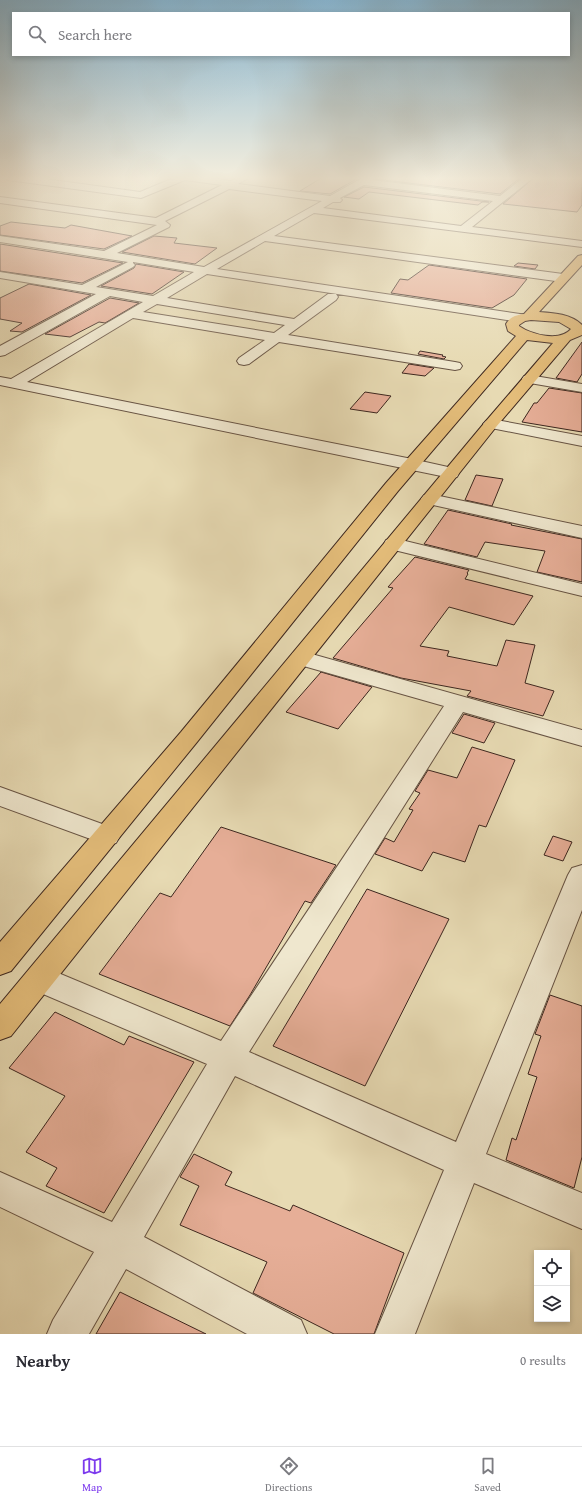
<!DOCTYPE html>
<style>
body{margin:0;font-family:"Gentium Book Plus",serif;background:#f2f2f3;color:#2b2b33}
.controls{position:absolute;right:12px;bottom:12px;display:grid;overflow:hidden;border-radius:0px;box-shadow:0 2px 6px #0003}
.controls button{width:36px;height:36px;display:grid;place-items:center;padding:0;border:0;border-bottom:1px solid #e1e1e2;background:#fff;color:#2b2b33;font:20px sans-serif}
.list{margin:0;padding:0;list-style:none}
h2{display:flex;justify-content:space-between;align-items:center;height:52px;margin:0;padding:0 16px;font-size:17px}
h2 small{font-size:13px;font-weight:400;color:#7c7c81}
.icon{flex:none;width:22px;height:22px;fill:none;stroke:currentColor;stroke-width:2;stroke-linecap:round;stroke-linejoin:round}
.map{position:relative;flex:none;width:582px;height:1334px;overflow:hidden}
.search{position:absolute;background:#fff;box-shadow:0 2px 6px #0003;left:12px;right:12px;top:12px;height:44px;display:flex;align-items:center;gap:10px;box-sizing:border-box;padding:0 14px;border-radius:0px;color:#7c7c81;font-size:15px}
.sheet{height:112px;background:#fff}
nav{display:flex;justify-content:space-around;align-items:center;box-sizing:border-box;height:56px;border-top:1px solid #e1e1e2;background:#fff;font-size:11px;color:#7c7c81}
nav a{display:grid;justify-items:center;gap:2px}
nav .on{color:#7c3aed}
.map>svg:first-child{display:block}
.building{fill:#e6ae97;stroke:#3d271f}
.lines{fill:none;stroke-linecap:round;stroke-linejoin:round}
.minor-casing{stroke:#685444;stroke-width:2}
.major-casing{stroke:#3d271f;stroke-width:2}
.minor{fill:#efe7ce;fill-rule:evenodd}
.major{fill:#e4bd7a;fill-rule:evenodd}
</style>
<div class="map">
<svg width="582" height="1334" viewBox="0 0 582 1334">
<rect width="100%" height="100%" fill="#e7dab3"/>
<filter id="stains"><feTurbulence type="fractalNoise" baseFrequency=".005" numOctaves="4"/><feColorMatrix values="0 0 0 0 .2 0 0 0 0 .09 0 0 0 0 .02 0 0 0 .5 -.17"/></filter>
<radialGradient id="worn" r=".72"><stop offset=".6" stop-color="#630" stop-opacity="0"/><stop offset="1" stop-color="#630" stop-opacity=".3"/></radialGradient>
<path class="building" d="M323 177H360L330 194 300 191Z
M376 177H521L500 194 375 179Z
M535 177H582V205L577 212 503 204Z
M364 187 489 202H482L478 205 369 192 359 199 344 197Z
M11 222 65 228 71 225 132 236 104 249 0 235V226Z
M154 236 177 238 174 243 217 248 195 264 122 252Z
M0 244 123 263 82 283 0 271Z
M518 263 538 265 535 269 514 266Z
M136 264 184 272 152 294 101 286 134 268Z
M429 265 527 279 514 295 492 308 391 293 400 279 408 280Z
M29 284 91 295 22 332 10 331 22 323 0 319V298Z
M110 298 139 303 105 323 99 322 70 337 45 334Z
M582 342V374L577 382 556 378Z
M420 351 443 355 442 356 446 357 444 359 418 354Z
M409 364 434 368 425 376 402 373Z
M549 388 582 393V432L522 422 534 403H537Z
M365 392 391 396 377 413 350 409Z
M476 475 503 479 492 506 465 500Z
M448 510 512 524 511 525 582 539V582L537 572 545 551 485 542 477 557 424 544Z
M415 557 469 570 467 573 468 574 465 579 533 596 514 625 449 607 420 646 449 651 447 656 497 666 506 640 535 645 525 683 554 691 543 716 467 696 471 691 401 678 333 658 393 588 388 587Z
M321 672 372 687 338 729 286 712Z
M464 714 495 723 484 743 452 733Z
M472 747 515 760 486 827 479 825 465 862 433 852 422 871 375 854 385 838 394 842 413 810 409 809 420 793 415 791 428 770 457 778Z
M221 827 336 865 311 903 305 901 250 995 230 1026 99 974 160 893 171 897Z
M553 836 572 842 563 861 544 855Z
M367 889 449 919 365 1086 273 1046Z
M550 995 582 1006V1157L574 1188 506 1160 512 1138 516 1140 537 1077 528 1074 541 1036 535 1034Z
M55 1012 124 1045 129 1036 194 1062 104 1213 46 1186 57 1168 26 1152 65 1096 9 1068Z
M194 1154 232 1172 225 1185 290 1211 293 1205 404 1253 374 1334H334L253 1293 267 1262 180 1225 199 1186 180 1177Z
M120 1292 206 1334H96Z"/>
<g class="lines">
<g class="minor-casing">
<path id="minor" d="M4 177H31L140 192 176 177H205L231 181 238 177H250L238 184 330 196 364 177H375L372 180 500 196 524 177H534L472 227 582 241V247L314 213 274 236 563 274 567 276 569 278 567 280 563 282 265 241 217 269 520 314 525 315 526 318 525 321 520 322 207 274 167 298 294 319 328 294H336L338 297 336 300 288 335 455 362 460 363 462 366 460 369 455 370 279 342 249 364 244 365 239 364 237 361 239 358 265 340 133 318 27 382 412 459 457 469 459 473 457 477 451 478 0 385V377L11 379 143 302 110 296 5 355 0 356V346L96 294 0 278V272L82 285 128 262 0 242V236L104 251 157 225 0 203V197L156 218 222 185 185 180 141 198 8 180ZM364 185 493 201 461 226 323 208 333 202H340L342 200 340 198ZM229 189 322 201 204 267 117 253 169 227 170 225 165 221ZM133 263V262L194 272 153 296 96 287 133 267 135 265ZM157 304 285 325 274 333 143 312Z
M529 375 582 384V392L524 382 522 379 524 376Z
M491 419 582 436V446L486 427 483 424 486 421Z
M430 494 582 526V538L424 503 421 499 424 495Z
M393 538 582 584V596L386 548 384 544 386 540Z
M301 651 582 730V746L463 712 249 1052 456 1142 568 875 572 868 582 865V910L486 1154 582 1193V1229L474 1183 415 1334H375L444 1170 235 1076 144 1237 301 1320 307 1334H247L126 1269 89 1334H47L53 1320 94 1252 0 1207V1172L112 1222 207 1064 29 988 25 979 29 970 40 967 51 970 221 1041 444 706 293 663 290 658 293 653Z
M0 787 116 829 120 836 116 843 107 845 0 806Z"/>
</g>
<g class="major-casing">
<path id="major" d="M582 255V265L539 312C554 313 571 314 582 325V335L570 340 496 427 11 1036 0 1040V1004L486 421 553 343 527 340 398 491 197 742 11 971 0 975V942L181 732 386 483 516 336 508 331 506 324C510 317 516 315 524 314L578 256ZM531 320 559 322 571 329C560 342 532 335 519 326V325L525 321Z"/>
</g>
<use href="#minor" class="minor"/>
<use href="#major" class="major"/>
</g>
<linearGradient id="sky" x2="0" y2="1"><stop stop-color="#87b6d2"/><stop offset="0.49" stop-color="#f4eedd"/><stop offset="1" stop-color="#f4eedd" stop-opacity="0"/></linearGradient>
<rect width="582" height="364" fill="url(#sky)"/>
<rect width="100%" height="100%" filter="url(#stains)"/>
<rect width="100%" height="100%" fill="url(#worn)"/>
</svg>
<div class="controls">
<button><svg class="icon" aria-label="locate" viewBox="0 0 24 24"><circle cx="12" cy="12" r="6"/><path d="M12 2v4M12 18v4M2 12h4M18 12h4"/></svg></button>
<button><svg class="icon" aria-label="layers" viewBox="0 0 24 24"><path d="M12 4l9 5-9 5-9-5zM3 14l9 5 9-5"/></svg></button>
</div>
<div class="search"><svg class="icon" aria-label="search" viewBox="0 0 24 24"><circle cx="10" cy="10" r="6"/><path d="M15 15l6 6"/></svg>Search here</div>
</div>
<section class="sheet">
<h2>Nearby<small>0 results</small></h2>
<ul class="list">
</ul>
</section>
<nav>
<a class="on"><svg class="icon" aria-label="map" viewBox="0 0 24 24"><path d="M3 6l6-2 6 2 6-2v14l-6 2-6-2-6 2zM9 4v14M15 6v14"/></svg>Map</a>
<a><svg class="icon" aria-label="directions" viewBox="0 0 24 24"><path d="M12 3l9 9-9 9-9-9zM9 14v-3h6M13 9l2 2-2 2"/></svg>Directions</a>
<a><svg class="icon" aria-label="saved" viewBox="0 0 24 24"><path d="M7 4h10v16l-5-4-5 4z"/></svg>Saved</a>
</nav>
